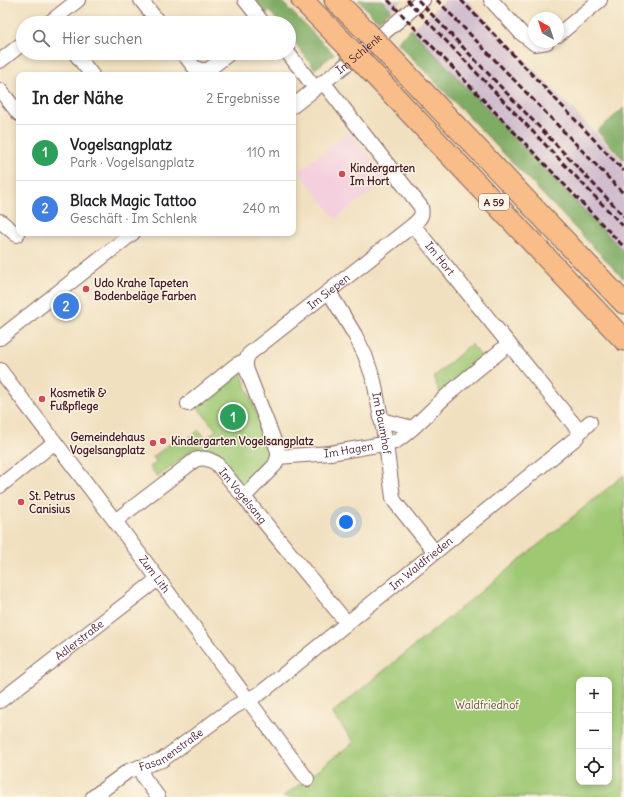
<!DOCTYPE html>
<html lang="de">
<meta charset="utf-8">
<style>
body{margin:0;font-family:Delius,sans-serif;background:#f2f2f2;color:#202124}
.controls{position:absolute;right:12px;bottom:12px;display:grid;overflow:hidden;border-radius:8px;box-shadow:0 2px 6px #0003}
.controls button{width:36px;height:36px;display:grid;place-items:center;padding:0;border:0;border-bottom:1px solid #e0e0e0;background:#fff;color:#202124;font:20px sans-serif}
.compass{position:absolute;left:528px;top:12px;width:36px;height:36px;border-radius:50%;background:#fff;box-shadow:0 2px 6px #0003;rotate:321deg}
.you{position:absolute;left:346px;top:522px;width:14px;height:14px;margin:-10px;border:3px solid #fff;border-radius:50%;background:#1a73e8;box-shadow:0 0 0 6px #1a73e833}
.badge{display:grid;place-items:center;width:26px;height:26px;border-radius:50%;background:#d1495b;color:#fff;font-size:13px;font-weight:700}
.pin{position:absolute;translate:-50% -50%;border:2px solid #fff;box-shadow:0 1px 4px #0006}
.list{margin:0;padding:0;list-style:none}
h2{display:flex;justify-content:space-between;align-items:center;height:52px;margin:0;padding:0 16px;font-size:17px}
h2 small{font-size:13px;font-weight:400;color:#757577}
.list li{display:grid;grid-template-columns:26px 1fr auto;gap:12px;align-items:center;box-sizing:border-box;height:56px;padding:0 16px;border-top:1px solid #e0e0e0}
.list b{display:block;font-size:15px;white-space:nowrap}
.list p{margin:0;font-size:13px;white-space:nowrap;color:#757577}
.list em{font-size:13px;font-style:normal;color:#757577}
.icon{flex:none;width:22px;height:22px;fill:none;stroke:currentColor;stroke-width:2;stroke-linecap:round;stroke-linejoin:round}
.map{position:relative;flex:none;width:624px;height:797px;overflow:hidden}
.search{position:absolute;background:#fff;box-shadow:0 2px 6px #0003;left:16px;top:16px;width:280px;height:44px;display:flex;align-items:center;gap:10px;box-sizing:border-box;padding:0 14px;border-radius:22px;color:#757577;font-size:15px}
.panel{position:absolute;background:#fff;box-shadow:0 2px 6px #0003;left:16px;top:72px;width:280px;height:164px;border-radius:8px}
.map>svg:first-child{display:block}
.built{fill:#f4cfde}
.industrial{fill:#d0bdce}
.green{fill:#9fc873;stroke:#74744f;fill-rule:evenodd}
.forest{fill:#7fac65;stroke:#646648}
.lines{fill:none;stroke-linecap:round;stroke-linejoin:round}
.minor-casing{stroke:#84635f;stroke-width:16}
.highway-casing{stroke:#84635f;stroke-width:23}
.minor{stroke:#fff;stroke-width:14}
.highway{stroke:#f8bd89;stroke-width:21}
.rail{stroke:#4a1f2b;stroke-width:3;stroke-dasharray:6 3;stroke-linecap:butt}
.highway-bridge-casing{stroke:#84635f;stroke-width:23;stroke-linecap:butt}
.highway-bridge{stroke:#f8bd89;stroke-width:21}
.poi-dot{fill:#d1495b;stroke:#fcf5e5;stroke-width:1.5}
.labels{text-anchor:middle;stroke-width:3;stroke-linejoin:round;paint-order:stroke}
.shield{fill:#fcf5e5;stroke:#7f5f63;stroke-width:1}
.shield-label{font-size:10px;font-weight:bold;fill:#4a1f2b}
.street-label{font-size:11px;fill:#4a1f2b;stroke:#fcf5e5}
.poi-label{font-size:11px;font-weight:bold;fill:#4a1f2b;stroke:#fcf5e5;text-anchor:start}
.park-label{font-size:11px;fill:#645241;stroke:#fcf5e5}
</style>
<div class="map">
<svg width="624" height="797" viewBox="0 0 624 797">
<rect width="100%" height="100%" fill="#fcf5e5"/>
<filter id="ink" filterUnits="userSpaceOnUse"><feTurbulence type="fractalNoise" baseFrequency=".025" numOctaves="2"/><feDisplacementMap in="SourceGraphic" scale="8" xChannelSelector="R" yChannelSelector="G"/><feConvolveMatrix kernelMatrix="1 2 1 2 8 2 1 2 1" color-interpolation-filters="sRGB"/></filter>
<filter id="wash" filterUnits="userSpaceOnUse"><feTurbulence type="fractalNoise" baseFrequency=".012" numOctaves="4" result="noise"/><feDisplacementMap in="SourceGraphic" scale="16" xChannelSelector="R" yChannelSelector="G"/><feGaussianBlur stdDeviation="0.9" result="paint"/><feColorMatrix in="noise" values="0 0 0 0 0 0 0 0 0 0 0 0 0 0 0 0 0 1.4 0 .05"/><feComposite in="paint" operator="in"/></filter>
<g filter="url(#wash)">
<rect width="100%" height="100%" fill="#f1e0bf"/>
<path class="built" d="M349 131 387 179 336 219 299 171Z"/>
<path class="industrial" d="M382 0H403L391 10Z
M446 0H467L624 163V252L411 29Z"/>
<path class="green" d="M471 344 483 358 440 394 434 377Z
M239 368 273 454 271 462 248 486H243L216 452 206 449 195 448 158 477 150 467 157 462 153 457 180 436 185 441 199 430 206 439 216 430 195 404Z
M624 475V797H283L354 742 332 713ZM579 680H609V782H579Z"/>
<path class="forest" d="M250 0H280L334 54 315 69 289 35V23H279L270 11 263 16Z
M358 0H382L391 10 378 21Z
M411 29 624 252V279L397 42Z
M624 108V160L597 131Z"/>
</g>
<g filter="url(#ink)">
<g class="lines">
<g class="minor-casing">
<g id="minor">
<path d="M141 0 159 23"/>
<path d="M245 0 263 23"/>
<path d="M491 0 521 33 535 44 547 42"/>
<path d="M49 23 78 0"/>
<path d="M558 35 600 0"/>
<path d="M75 53 92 75"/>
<path d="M183 53 194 67 200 70H208L230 53"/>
<path d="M288 53 315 88"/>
<path d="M0 61 23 43"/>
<path d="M0 90 19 114"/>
<path id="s1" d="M293 106 343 67 423 0"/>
<path d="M0 221 17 235"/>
<path id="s2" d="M413 225 580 432"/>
<path id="s3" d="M329 292 355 335 365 355 374 381 386 444 393 498 395 502 435 552"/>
<path d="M0 338 133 233"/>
<path id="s4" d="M246 360 249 354 413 225C420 218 423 217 421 207L323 82"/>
<path id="s5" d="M0 370 115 521 307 779"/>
<path d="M188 404 236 365 246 360"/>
<path d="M381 420 413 428"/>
<path id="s6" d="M278 457 330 453 395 442C412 431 426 415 441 401 462 381 486 363 509 344"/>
<path d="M0 486 55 442"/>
<path d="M244 497 275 465 278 457V451L246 368V360"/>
<path id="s7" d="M115 521 195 460C204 457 208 459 216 463L347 623"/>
<path id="s8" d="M0 701 158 579"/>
<path d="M139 767 144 778 158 797"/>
<path id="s9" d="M93 797 128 771 162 760 234 707 262 692 576 438 580 432 590 422"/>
</g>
</g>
<g class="highway-casing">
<path id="highway" d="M302 0 347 46
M335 0 366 31
M382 48 624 303
M364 64 624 340"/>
</g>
<use href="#minor" class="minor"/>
<use href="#highway" class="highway"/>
<path class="rail" d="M388 0 624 247
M407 0 624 227
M418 0 624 216
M437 0 624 194
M461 0 624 171"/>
<g class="highway-bridge-casing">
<path id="highway-bridge" d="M366 31 382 48
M347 46 364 64"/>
</g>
<use href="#highway-bridge" class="highway-bridge"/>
</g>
</g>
<g class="poi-dot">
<circle cx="342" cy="174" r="4"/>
<circle cx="86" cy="289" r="4"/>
<circle cx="42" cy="399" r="4"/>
<circle cx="163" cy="441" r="4"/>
<circle cx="153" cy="443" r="4"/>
<circle cx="21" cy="502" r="4"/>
</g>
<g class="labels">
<rect class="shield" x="479" y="194" width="30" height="16" rx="3"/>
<g class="shield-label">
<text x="494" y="206">A 59</text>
</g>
<g class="street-label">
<text dy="4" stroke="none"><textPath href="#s1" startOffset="84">Im Schlenk</textPath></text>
<text dy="4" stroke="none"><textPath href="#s2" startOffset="43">Im Hort</textPath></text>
<text dy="4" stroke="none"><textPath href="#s4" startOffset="108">Im Siepen</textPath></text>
<text dy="4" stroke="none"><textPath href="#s3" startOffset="143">Im Baumhof</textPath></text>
<text dy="4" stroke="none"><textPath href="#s6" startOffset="71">Im Hagen</textPath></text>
<text dy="4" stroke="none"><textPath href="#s7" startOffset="165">Im Vogelsang</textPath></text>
<text dy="4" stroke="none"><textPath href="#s9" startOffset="405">Im Waldfrieden</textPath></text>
<text dy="4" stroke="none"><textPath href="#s5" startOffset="256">Zum Lith</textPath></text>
<text dy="4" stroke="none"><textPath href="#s8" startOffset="100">Adlerstraße</textPath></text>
<text dy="4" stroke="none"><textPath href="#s9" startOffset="92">Fasanenstraße</textPath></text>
</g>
<g class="poi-label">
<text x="350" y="172">Kindergarten<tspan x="350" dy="13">Im Hort</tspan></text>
<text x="94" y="287">Udo Krahe Tapeten<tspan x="94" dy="13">Bodenbeläge Farben</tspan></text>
<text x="50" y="397">Kosmetik &amp;<tspan x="50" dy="13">Fußpflege</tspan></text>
<text x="145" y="441" text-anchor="end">Gemeindehaus<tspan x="145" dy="13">Vogelsangplatz</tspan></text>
<text x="171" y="445">Kindergarten Vogelsangplatz</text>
<text x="29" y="500">St. Petrus<tspan x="29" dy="13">Canisius</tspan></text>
</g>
<g class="park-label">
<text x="487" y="709">Waldfriedhof</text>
</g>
</g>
</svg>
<div class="controls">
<button>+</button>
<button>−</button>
<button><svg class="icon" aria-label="locate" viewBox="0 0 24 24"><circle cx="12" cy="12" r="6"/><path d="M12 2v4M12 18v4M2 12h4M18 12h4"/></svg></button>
</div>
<svg class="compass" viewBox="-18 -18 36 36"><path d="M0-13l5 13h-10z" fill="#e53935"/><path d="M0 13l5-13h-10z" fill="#757577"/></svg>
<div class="you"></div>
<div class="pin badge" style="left:233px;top:417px;background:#2e9e5b">1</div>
<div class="pin badge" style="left:66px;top:306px;background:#3f7fe0">2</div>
<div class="search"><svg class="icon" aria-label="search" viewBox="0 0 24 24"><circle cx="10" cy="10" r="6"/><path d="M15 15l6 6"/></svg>Hier suchen</div>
<section class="panel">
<h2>In der Nähe<small>2 Ergebnisse</small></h2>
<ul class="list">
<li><span class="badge" style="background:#2e9e5b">1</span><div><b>Vogelsangplatz</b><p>Park · Vogelsangplatz</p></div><em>110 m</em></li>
<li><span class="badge" style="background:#3f7fe0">2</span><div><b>Black Magic Tattoo</b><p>Geschäft · Im Schlenk</p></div><em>240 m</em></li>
</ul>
</section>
</div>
